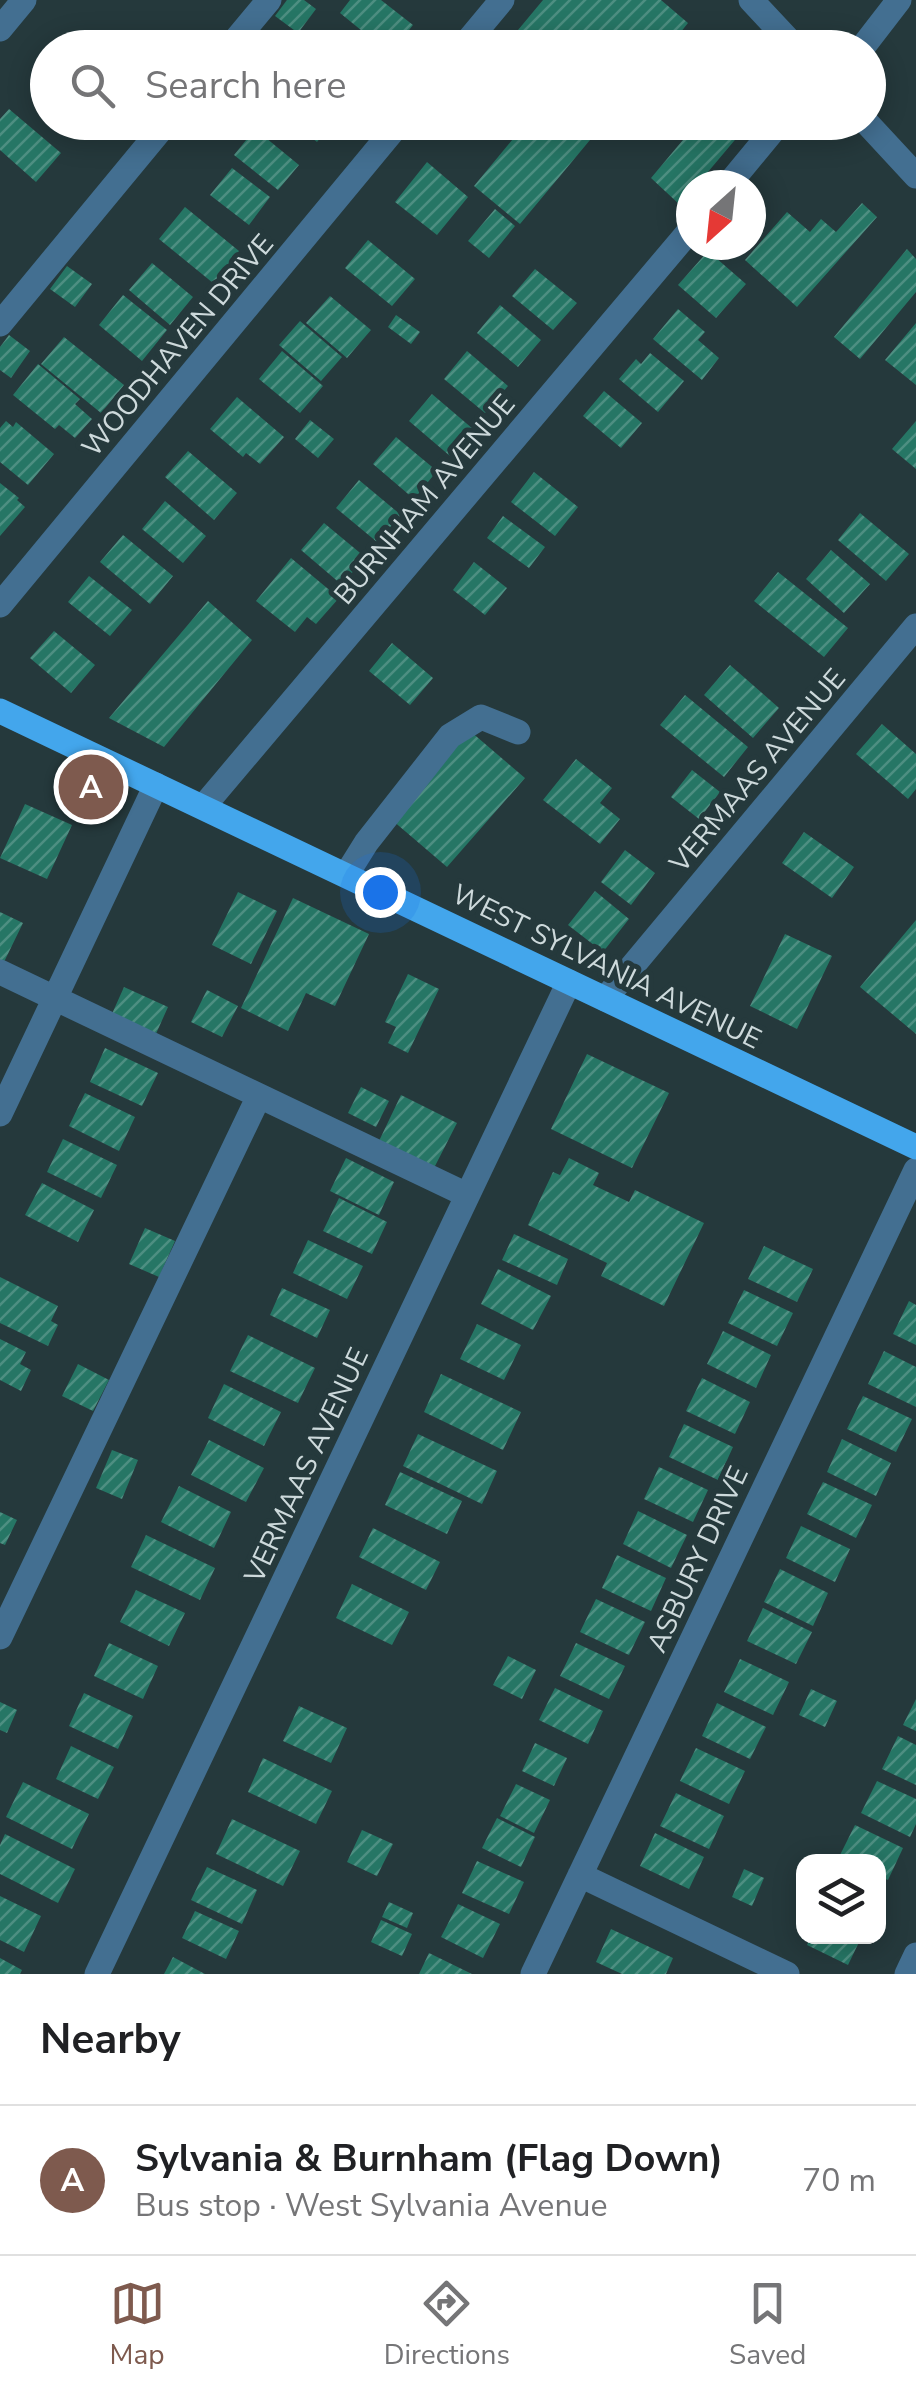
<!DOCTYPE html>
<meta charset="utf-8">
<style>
body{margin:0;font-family:"Nunito Sans",sans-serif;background:#f2f2f2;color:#202124}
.controls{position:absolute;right:30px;bottom:30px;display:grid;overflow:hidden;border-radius:20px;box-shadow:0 5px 25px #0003}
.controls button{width:90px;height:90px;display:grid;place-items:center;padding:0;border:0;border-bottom:2px solid #e0e0e0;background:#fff;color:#202124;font:50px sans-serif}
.compass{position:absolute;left:676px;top:170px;width:90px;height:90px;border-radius:50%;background:#fff;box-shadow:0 5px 25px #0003;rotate:207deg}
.you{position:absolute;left:380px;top:892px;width:35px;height:35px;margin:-25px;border:8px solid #fff;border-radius:50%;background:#1a73e8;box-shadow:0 0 0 15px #1a73e833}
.badge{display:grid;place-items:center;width:65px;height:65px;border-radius:50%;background:#7e5a4e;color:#fff;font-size:32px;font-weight:700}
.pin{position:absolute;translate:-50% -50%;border:5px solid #fff;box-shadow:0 2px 10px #0006}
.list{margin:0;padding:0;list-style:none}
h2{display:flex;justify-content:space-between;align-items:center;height:130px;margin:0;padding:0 40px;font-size:42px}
h2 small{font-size:32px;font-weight:400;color:#757577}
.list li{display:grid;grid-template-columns:65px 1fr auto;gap:30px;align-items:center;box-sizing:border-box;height:150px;padding:0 40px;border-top:2px solid #e0e0e0}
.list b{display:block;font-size:38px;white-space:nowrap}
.list p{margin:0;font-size:32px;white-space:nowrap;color:#757577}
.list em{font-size:32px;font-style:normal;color:#757577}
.icon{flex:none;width:55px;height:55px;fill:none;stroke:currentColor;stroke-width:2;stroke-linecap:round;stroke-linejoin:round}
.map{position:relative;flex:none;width:916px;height:1974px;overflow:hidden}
.search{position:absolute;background:#fff;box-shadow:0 5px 25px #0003;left:30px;right:30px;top:30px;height:110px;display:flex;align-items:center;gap:25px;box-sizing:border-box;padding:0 35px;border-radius:55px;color:#757577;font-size:38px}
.sheet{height:280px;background:#fff}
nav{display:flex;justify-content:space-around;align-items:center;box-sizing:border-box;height:140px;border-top:2px solid #e0e0e0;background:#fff;font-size:28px;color:#757577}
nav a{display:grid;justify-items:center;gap:5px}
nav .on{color:#7e5a4e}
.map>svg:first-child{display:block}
.building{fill:url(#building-hatch)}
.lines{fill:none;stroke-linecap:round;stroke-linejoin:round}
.minor{stroke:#436f91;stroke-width:25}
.major{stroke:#43a6ec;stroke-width:25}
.labels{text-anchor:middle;stroke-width:10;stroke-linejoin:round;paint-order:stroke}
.street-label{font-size:28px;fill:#cdd9db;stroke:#25393c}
</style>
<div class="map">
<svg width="916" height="1974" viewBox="0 0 916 1974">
<defs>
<pattern id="building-hatch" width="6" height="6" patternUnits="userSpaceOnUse" patternTransform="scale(2.5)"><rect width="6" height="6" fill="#267665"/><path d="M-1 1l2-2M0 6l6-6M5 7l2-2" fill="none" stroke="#4e8f82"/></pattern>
</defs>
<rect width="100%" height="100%" fill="#25393c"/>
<path class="building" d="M287 0H304L316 9 298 33 275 16Z
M350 0H381L413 25 395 48H383L340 13Z
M543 0H661L688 23 668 48H503Z
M9 109 61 153 36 182 0 150V119Z
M292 122H333L317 142Z
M527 122H605L520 224 474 186Z
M698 122H750L697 185H691V192L680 205 651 178Z
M255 129 299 165 278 190 234 155Z
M427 162 468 197 437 235 395 202Z
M232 168 270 197 249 225 210 195Z
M862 203 877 217 797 307 745 260 787 212 810 232 821 219 836 232Z
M185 207 239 251 213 283 159 239Z
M495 209 515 226 489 258 468 241Z
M368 240 415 279 392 306 345 268Z
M907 249 916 259V292L860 359 834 337Z
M708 251 746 284 716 318 678 285Z
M152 263 193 297 170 325 129 290Z
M67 266 92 284 75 307 50 289Z
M535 269 577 303 553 330 512 296Z
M123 295 167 330 142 361 99 325Z
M330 296 371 330 347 358 306 323Z
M500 305 541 340 518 367 477 333Z
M678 309 705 332 698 340 719 358 702 380 653 339Z
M396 315 420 332 411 344 388 327Z
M300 321 342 357 321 381 279 345Z
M916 323V385L885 360Z
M9 335 30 351 11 378 0 370V347Z
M64 337 124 385 101 413 41 364Z
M282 351 323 386 300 413 259 379Z
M467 351 508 386 485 413 444 379Z
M650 353 684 381 658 412 619 379 636 359 641 364Z
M38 364 80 399 75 404 92 419 75 438 59 425 55 429 13 395Z
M604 391 642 423 621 448 583 416Z
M432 394 473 429 450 456 409 421Z
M237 397 284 437 260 464 246 453 243 457 210 429Z
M310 420 334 439 318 458 295 439Z
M6 421 13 427 16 422 54 454 28 485 0 462V428Z
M916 421V469L892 449Z
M396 437 437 471 414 499 373 464Z
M188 451 237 493 214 520 165 477Z
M534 472 578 507 555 536 511 502Z
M359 480 401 515 377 542 336 508Z
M0 483 19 498 17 500 25 507 0 536Z
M165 501 206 536 183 563 142 529Z
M860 513 909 554 886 581 838 540Z
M503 516 545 547 529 568 487 538Z
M324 523 365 557 342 585 301 550Z
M123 535 173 576 150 604 100 562Z
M831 550 870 584 844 613 806 579Z
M291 558 339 598 316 624 307 617 295 632 256 601Z
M474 562 507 588 485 615 453 590Z
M778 572 848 628 824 657 754 601Z
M89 576 132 610 110 636 68 602Z
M208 601 252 640 164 747 109 718Z
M54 631 95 665 71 693 30 658Z
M392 643 433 678 410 705 369 671Z
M730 665 779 708 753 738 704 695Z
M685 695 748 747 724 777 660 725Z
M882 724 916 754V789L908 799 856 754Z
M470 731 525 778 447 867 392 820Z
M576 759 612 788 600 803 620 819 600 844 543 800Z
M692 770 720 792 699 819 671 797Z
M25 804 72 825 47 879 0 858Z
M804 832 854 867 832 898 782 863Z
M625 850 655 873 631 905 601 882Z
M595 891 629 919 603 952 568 925Z
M238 892 277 911 251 964 212 945Z
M293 898 369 934 335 1006 306 993 288 1031 241 1008Z
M0 912 23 923 3 964 0 962Z
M916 920V1034L860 987Z
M785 934 832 956 797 1029 750 1006Z
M408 974 439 989 408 1053 388 1043 396 1027 385 1022Z
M124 987 168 1007 155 1036 111 1016Z
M207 990 238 1006 222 1037 191 1022Z
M105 1048 158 1073 142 1106 90 1082Z
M587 1054 669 1093 632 1168 551 1129Z
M361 1087 389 1101 376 1127 348 1113Z
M85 1093 135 1117 119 1151 69 1126Z
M401 1095 457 1123 434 1168 379 1141Z
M63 1139 117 1165 101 1198 47 1172Z
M346 1158 394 1182 379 1215 330 1191Z
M569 1158 599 1173 593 1185 629 1202 635 1190 704 1223 664 1306 601 1276 607 1263 528 1225 553 1172 560 1175Z
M42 1183 94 1210 78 1242 25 1215Z
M339 1198 387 1222 372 1254 323 1231Z
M145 1228 175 1241 159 1277 129 1264Z
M514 1234 568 1259 557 1285 502 1260Z
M308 1240 363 1266 347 1299 293 1273Z
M764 1246 813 1269 797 1302 748 1279Z
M498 1269 551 1296 533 1330 481 1304Z
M0 1277 58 1306 51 1321 58 1325 48 1346 0 1323Z
M282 1288 330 1310 317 1338 270 1315Z
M744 1290 793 1313 777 1346 728 1323Z
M909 1301 916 1305V1345L893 1334Z
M477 1324 521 1345 504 1380 460 1359Z
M723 1331 771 1355 756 1388 707 1364Z
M248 1335 315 1368 298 1403 230 1371Z
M0 1339 26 1352 20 1364 31 1370 21 1391 0 1380Z
M884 1351 916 1367V1407L868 1384Z
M78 1364 109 1380 93 1411 62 1396Z
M441 1374 521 1412 503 1450 424 1412Z
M702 1378 750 1402 735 1434 686 1411Z
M224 1384 281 1412 264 1446 208 1418Z
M863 1396 912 1419 896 1452 847 1429Z
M684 1424 733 1447 718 1480 669 1457Z
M418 1434 497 1471 482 1504 403 1466Z
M842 1439 891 1463 876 1496 827 1472Z
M209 1440 264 1468 246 1502 191 1475Z
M112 1450 138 1460 122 1499 96 1488Z
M659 1467 708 1490 693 1522 644 1499Z
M400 1472 462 1501 447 1534 385 1505Z
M823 1482 872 1505 856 1538 807 1514Z
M179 1486 231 1512 214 1548 161 1522Z
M638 1511 687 1535 671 1568 623 1544Z
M0 1512 17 1520 5 1545 0 1543Z
M801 1526 850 1549 835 1582 786 1558Z
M373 1528 440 1562 426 1590 359 1557Z
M146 1535 215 1568 200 1600 131 1567Z
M617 1555 666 1578 651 1611 602 1588Z
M780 1569 828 1593 813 1626 764 1602Z
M352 1584 409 1612 392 1645 336 1618Z
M136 1590 185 1613 169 1646 120 1622Z
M596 1599 645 1622 629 1655 580 1632Z
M763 1608 812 1632 796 1664 747 1641Z
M109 1643 158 1666 143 1699 94 1676Z
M576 1643 625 1666 609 1699 560 1676Z
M508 1656 536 1670 522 1699 493 1685Z
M740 1659 789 1682 773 1715 724 1692Z
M555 1688 603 1711 588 1744 539 1720Z
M811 1689 837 1701 825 1727 799 1715Z
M84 1693 133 1716 118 1749 69 1726Z
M916 1699V1731L903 1725Z
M0 1702 17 1710 7 1733 0 1730Z
M717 1703 766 1727 750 1759 702 1736Z
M299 1706 347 1728 331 1763 283 1741Z
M898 1736 916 1745V1785L882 1769Z
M535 1743 567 1758 554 1786 522 1771Z
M71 1746 114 1767 98 1799 56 1779Z
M696 1748 745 1771 729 1804 680 1781Z
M263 1758 332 1791 316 1824 248 1792Z
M877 1781 916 1799V1824L910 1837 861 1813Z
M23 1782 89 1814 72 1849 6 1817Z
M516 1784 550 1800 534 1833 500 1816Z
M676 1793 724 1816 709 1849 660 1826Z
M497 1818 535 1837 521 1867 482 1848Z
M232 1819 300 1851 283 1886 216 1854Z
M855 1825 903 1848 888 1880 878 1876V1862H848L839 1857Z
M362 1830 393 1844 377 1876 347 1862Z
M655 1833 704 1857 689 1889 640 1866Z
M5 1834 75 1869 58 1903 0 1874V1845Z
M477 1861 524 1882 509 1914 462 1893Z
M207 1867 257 1890 242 1924 191 1900Z
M744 1869 764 1878 752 1906 732 1897Z
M0 1896 41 1916 24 1952 0 1940Z
M389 1902 413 1913 407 1928 382 1917Z
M458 1904 500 1924 483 1958 441 1937Z
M195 1911 239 1931 226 1959 182 1938Z
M381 1920 412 1934 402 1956 371 1942Z
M611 1929 673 1958 666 1974H622L596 1962Z
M811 1936H862L848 1965 807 1945Z
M429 1953 472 1974H419Z
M173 1957 205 1974H164Z
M0 1958 22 1970 20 1974H0Z"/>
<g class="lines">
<path class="minor" d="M751 0 796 48
M0 29 24 0
M229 48 269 0
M462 48 502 0
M862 48 899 0
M866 122 916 176
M728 185 780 122
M0 324 167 122
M0 605 400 122
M203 807 691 229
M346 875 366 843 450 736 481 717 518 732
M0 972 467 1195
M605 999 916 626
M0 1114 156 785
M0 1637 259 1096
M580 1875 787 1974
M97 1974 569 982
M533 1974 916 1170
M907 1974 916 1955"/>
<path class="major" d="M0 711 916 1147"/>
</g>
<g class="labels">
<g class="street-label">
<text transform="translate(177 345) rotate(-50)" y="10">WOODHAVEN DRIVE</text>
<text transform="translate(424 499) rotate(-50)" y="10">BURNHAM AVENUE</text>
<text transform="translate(757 770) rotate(-50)" y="10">VERMAAS AVENUE</text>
<text transform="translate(607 966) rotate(26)" y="10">WEST SYLVANIA AVENUE</text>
<text transform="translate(306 1465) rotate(-65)" y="10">VERMAAS AVENUE</text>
<text transform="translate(697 1559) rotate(-65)" y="10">ASBURY DRIVE</text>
</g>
</g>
</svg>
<div class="controls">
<button><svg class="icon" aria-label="layers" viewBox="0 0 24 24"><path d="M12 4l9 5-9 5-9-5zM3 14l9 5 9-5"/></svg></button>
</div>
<svg class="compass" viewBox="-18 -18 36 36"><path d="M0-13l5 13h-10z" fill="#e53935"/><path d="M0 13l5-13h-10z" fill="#757577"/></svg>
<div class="you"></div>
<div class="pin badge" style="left:91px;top:787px">A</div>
<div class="search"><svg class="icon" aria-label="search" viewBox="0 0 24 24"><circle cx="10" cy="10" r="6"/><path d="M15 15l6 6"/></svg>Search here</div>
</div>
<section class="sheet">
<h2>Nearby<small></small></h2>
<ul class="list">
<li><span class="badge">A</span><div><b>Sylvania &amp; Burnham (Flag Down)</b><p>Bus stop · West Sylvania Avenue</p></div><em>70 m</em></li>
</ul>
</section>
<nav>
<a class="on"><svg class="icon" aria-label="map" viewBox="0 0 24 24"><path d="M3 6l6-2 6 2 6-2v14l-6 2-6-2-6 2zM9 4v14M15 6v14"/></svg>Map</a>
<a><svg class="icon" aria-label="directions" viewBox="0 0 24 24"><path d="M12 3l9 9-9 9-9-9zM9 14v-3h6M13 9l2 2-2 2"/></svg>Directions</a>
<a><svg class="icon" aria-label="saved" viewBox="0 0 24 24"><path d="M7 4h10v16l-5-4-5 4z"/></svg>Saved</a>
</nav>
